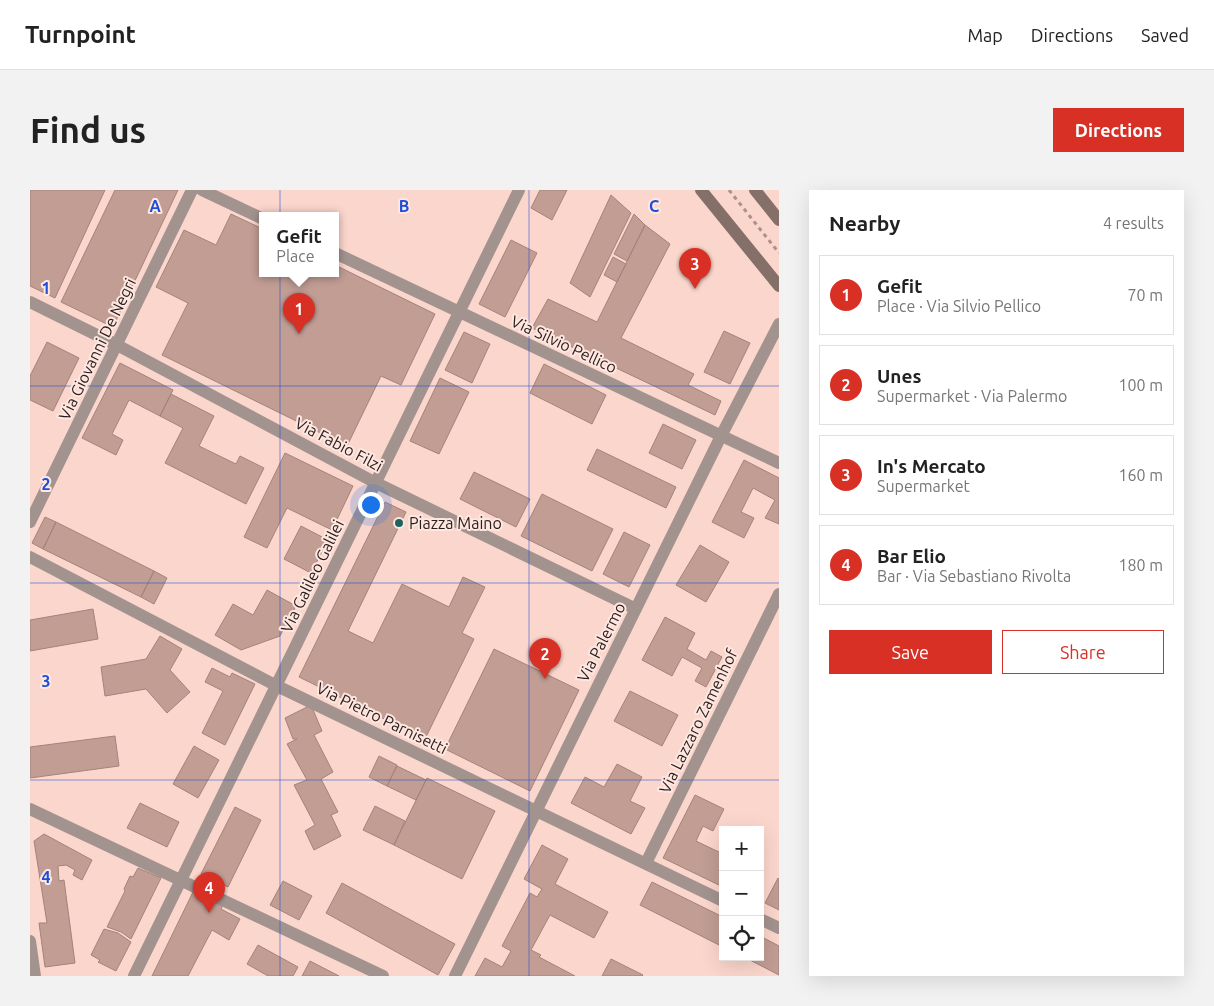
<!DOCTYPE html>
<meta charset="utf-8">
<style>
body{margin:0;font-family:Ubuntu,sans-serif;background:#f2f2f2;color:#222}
.controls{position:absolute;right:15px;bottom:15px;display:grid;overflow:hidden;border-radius:0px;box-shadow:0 5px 20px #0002}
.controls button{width:45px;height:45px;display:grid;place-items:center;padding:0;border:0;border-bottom:1px solid #e0e0e0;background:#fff;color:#222;font:25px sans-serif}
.you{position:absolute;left:340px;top:314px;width:18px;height:18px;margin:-12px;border:4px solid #fff;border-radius:50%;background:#1a73e8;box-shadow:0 0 0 8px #1a73e833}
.badge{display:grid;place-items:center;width:32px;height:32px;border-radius:50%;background:#d93025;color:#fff;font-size:16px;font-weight:700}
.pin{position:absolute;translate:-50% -41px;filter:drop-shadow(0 1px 2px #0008)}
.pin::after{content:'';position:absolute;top:26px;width:18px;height:15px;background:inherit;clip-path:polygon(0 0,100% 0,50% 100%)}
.popup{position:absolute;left:229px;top:22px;width:80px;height:65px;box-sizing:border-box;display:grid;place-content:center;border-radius:0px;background:#fff;filter:drop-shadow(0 1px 4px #0005);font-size:16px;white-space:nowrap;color:#767676}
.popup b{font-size:19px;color:#222}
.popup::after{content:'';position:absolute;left:50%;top:100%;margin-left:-10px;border:10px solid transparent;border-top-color:#fff}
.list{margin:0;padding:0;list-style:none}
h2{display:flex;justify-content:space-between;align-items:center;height:65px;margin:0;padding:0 20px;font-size:21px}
h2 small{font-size:16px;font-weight:400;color:#767676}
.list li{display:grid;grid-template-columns:32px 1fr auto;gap:15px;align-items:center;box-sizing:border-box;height:80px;margin:0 10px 10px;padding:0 10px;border:1px solid #e0e0e0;border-radius:0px}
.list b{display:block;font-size:19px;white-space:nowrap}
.list p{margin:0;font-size:16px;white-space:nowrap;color:#767676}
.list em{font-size:16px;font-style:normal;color:#767676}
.actions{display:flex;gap:10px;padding:15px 20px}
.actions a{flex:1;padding:11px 0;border:1px solid #d93025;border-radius:0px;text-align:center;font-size:18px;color:#d93025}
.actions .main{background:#d93025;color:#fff}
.icon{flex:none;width:28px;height:28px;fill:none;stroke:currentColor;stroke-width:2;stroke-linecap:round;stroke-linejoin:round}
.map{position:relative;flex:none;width:749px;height:786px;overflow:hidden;border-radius:0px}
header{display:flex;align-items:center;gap:30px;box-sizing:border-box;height:70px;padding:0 25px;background:#fff;border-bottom:1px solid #e0e0e0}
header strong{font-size:24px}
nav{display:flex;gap:28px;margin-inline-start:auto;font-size:18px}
.intro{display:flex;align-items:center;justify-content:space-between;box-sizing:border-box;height:120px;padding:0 30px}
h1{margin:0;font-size:35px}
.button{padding:12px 22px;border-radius:0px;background:#d93025;color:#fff;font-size:18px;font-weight:700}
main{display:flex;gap:30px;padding:0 30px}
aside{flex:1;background:#fff;border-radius:0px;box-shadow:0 5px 20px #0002}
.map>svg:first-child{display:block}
.building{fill:#c19d94;stroke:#a5837a}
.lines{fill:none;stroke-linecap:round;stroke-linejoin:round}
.path{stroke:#ad9189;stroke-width:3;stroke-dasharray:4 4;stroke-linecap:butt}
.street{stroke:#a3938f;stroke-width:12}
.secondary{stroke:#856f69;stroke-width:12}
.grid{fill:none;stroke:#1d4ed8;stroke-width:1;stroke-opacity:0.55}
.poi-dot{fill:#1c655c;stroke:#fee7e1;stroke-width:2}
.labels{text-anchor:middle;stroke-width:4;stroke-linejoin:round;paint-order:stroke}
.street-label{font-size:16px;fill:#2b1d1a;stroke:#fee7e1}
.poi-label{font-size:16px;fill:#2b1d1a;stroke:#fee7e1;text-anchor:start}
.grid-label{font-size:16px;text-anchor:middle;font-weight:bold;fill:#1d4ed8;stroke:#fee7e1;stroke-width:4;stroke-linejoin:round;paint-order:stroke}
</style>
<header>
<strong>Turnpoint</strong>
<nav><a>Map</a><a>Directions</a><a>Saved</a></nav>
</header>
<div class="intro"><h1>Find us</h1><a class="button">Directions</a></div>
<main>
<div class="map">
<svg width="749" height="786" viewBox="0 0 749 786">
<rect width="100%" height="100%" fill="#fbd6cc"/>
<path class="building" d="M0 0H75L25 108 0 96Z
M85 0H148L83 137 31 112Z
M510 0H537L522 30 501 18Z
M581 5 601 23 560 107 540 93Z
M201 24 233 39V83H305V75L405 124 371 195 351 186 317 256 132 165 158 113 126 97 154 40 186 55Z
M604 24 615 35 597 71 584 64Z
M615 35 640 54 591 148 664 184 658 195 691 211 685 225 502 138 518 109 567 132Z
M481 50 507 63 475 127 449 114Z
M583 67 596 74 587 92 574 85Z
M694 141 720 153 700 194 674 182Z
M434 142 460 154 442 193 415 180Z
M17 152 49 168 23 221 0 210V186Z
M90 173 143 200 130 226 99 210 82 244 93 250 86 265 52 248Z
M514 174 576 205 562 234 500 203Z
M410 188 439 202 409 264 380 251Z
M141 204 184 226 169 256 206 274 210 266 234 278 216 314 135 273 153 238 130 226Z
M633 234 666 250 652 279 619 263Z
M567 259 646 297 636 318 557 280Z
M255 263 323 296 302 340 257 318 237 358 214 347Z
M714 270 749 288V334L735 328 745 310 723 298 711 322 724 328 714 348 682 332Z
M444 282 500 309 486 337 430 309Z
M512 304 583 339 562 381 491 346Z
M355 312 376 322 318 441 343 453 372 394 419 417 433 387 455 397 432 443 444 449 395 549 269 487Z
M15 327 26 332 13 359 2 353Z
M26 332 124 381 111 407 13 359Z
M271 336 298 350 281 383 254 369Z
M594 342 620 355 599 397 573 384Z
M670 355 699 372 676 412 646 395Z
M124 381 137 388 124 414 111 407Z
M237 400 266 416 250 446 211 460 185 445 203 414 223 425Z
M63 419 68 449 0 461V430Z
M635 427 665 443 657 459 676 470 681 461 692 467 676 497 665 491 672 478 652 467 642 486 612 470Z
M130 446 152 459 140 480 160 502 137 523 116 499 75 506 71 477 116 469Z
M464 459 549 500 500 601 415 559Z
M182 478 200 487 202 483 225 494 195 555 172 543 193 501 175 492Z
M600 501 648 525 632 556 584 531Z
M281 515 292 541 284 545 303 582 291 589 308 622 301 625 311 646 284 660 275 641 285 635 264 595 277 590 257 554 267 549H263L255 528Z
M85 546 89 576 0 588V557Z
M164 556 189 570 168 608 143 594Z
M349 566 367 575 357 596 339 587Z
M587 574 612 587 600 611 615 618 601 644 541 613 555 587 574 597Z
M367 576 396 590 386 610 357 596Z
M397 588 465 621 432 689 364 655Z
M665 605 694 619 683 641 673 636 666 651 693 664V697L633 668Z
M110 613 149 632 137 657 97 638Z
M345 616 375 631 364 655 333 640Z
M205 617 231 630 198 697 171 684Z
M14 644 62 670 52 690 43 685 45 680 36 675 28 676 29 691 34 690 45 773 15 777 9 733H17L4 651Z
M512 655 538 669 525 694 578 722 564 748 520 725 501 760 511 765 509 767 545 786H445L455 768 472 777 481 761 472 756 500 703 507 707 512 699 494 689Z
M108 678 131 688 101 749 91 742 77 737 95 701 94 699 100 686 103 687Z
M748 688 749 689V720L735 713Z
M253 691 282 706 269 730 240 715Z
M622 692 693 727V757L610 715Z
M312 693 425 754 408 785 296 723Z
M164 700 193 715 191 719 210 729 199 750 182 740 158 786H122Z
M74 739 88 743 101 752 86 781 68 772 70 770 61 765Z
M730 746 749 756V785L714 767H730Z
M228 755 268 777 263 786H238L217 774Z
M581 769 613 785 612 786H572Z
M280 771 309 786H272Z"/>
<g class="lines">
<path class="path" d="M699 0 749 63"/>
<path class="street" d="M172 0 233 29
M305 63 749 273
M0 112 87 155 346 293 606 419
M0 332 162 0
M0 367 245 495 693 711
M0 619 353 786
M616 673 749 404
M730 729 749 738
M0 751 5 786
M104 786 489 0
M425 786 691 246 749 134"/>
<path class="secondary" d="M671 0 749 96
M725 0 749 30"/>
</g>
<path class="grid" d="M250 0V786M499 0V786M0 196H749M0 393H749M0 590H749"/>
<circle class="poi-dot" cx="369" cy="333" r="5"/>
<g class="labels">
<g class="street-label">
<text transform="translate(534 154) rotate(25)" y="6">Via Silvio Pellico</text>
<text transform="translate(67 159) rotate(-64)" y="6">Via Giovanni De Negri</text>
<text transform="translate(309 254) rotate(28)" y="6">Via Fabio Filzi</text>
<text transform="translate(282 386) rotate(-64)" y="6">Via Galileo Galilei</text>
<text transform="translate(571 452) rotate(-63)" y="6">Via Palermo</text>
<text transform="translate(352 528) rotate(26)" y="6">Via Pietro Parnisetti</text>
<text transform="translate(668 531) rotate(-64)" y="6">Via Lazzaro Zamenhof</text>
</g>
<g class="poi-label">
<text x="379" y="339">Piazza Maino</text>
</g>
</g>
<g class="grid-label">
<text x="125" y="22">A</text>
<text x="374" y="22">B</text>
<text x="624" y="22">C</text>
<text x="16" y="104">1</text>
<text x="16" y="300">2</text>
<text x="16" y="497">3</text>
<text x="16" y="693">4</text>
</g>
</svg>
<div class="controls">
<button>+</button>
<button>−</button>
<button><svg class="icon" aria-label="locate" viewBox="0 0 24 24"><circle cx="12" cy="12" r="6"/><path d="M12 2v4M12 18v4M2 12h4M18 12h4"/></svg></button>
</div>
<div class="you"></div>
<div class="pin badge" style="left:269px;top:144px">1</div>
<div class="popup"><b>Gefit</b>Place</div>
<div class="pin badge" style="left:515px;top:489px">2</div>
<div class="pin badge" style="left:665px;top:99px">3</div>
<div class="pin badge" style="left:179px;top:723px">4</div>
</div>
<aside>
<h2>Nearby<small>4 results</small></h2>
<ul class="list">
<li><span class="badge">1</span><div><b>Gefit</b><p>Place · Via Silvio Pellico</p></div><em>70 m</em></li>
<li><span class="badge">2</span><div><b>Unes</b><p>Supermarket · Via Palermo</p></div><em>100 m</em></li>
<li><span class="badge">3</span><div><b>In's Mercato</b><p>Supermarket</p></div><em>160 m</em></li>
<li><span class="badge">4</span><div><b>Bar Elio</b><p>Bar · Via Sebastiano Rivolta</p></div><em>180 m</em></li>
</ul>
<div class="actions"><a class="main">Save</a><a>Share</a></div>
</aside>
</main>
